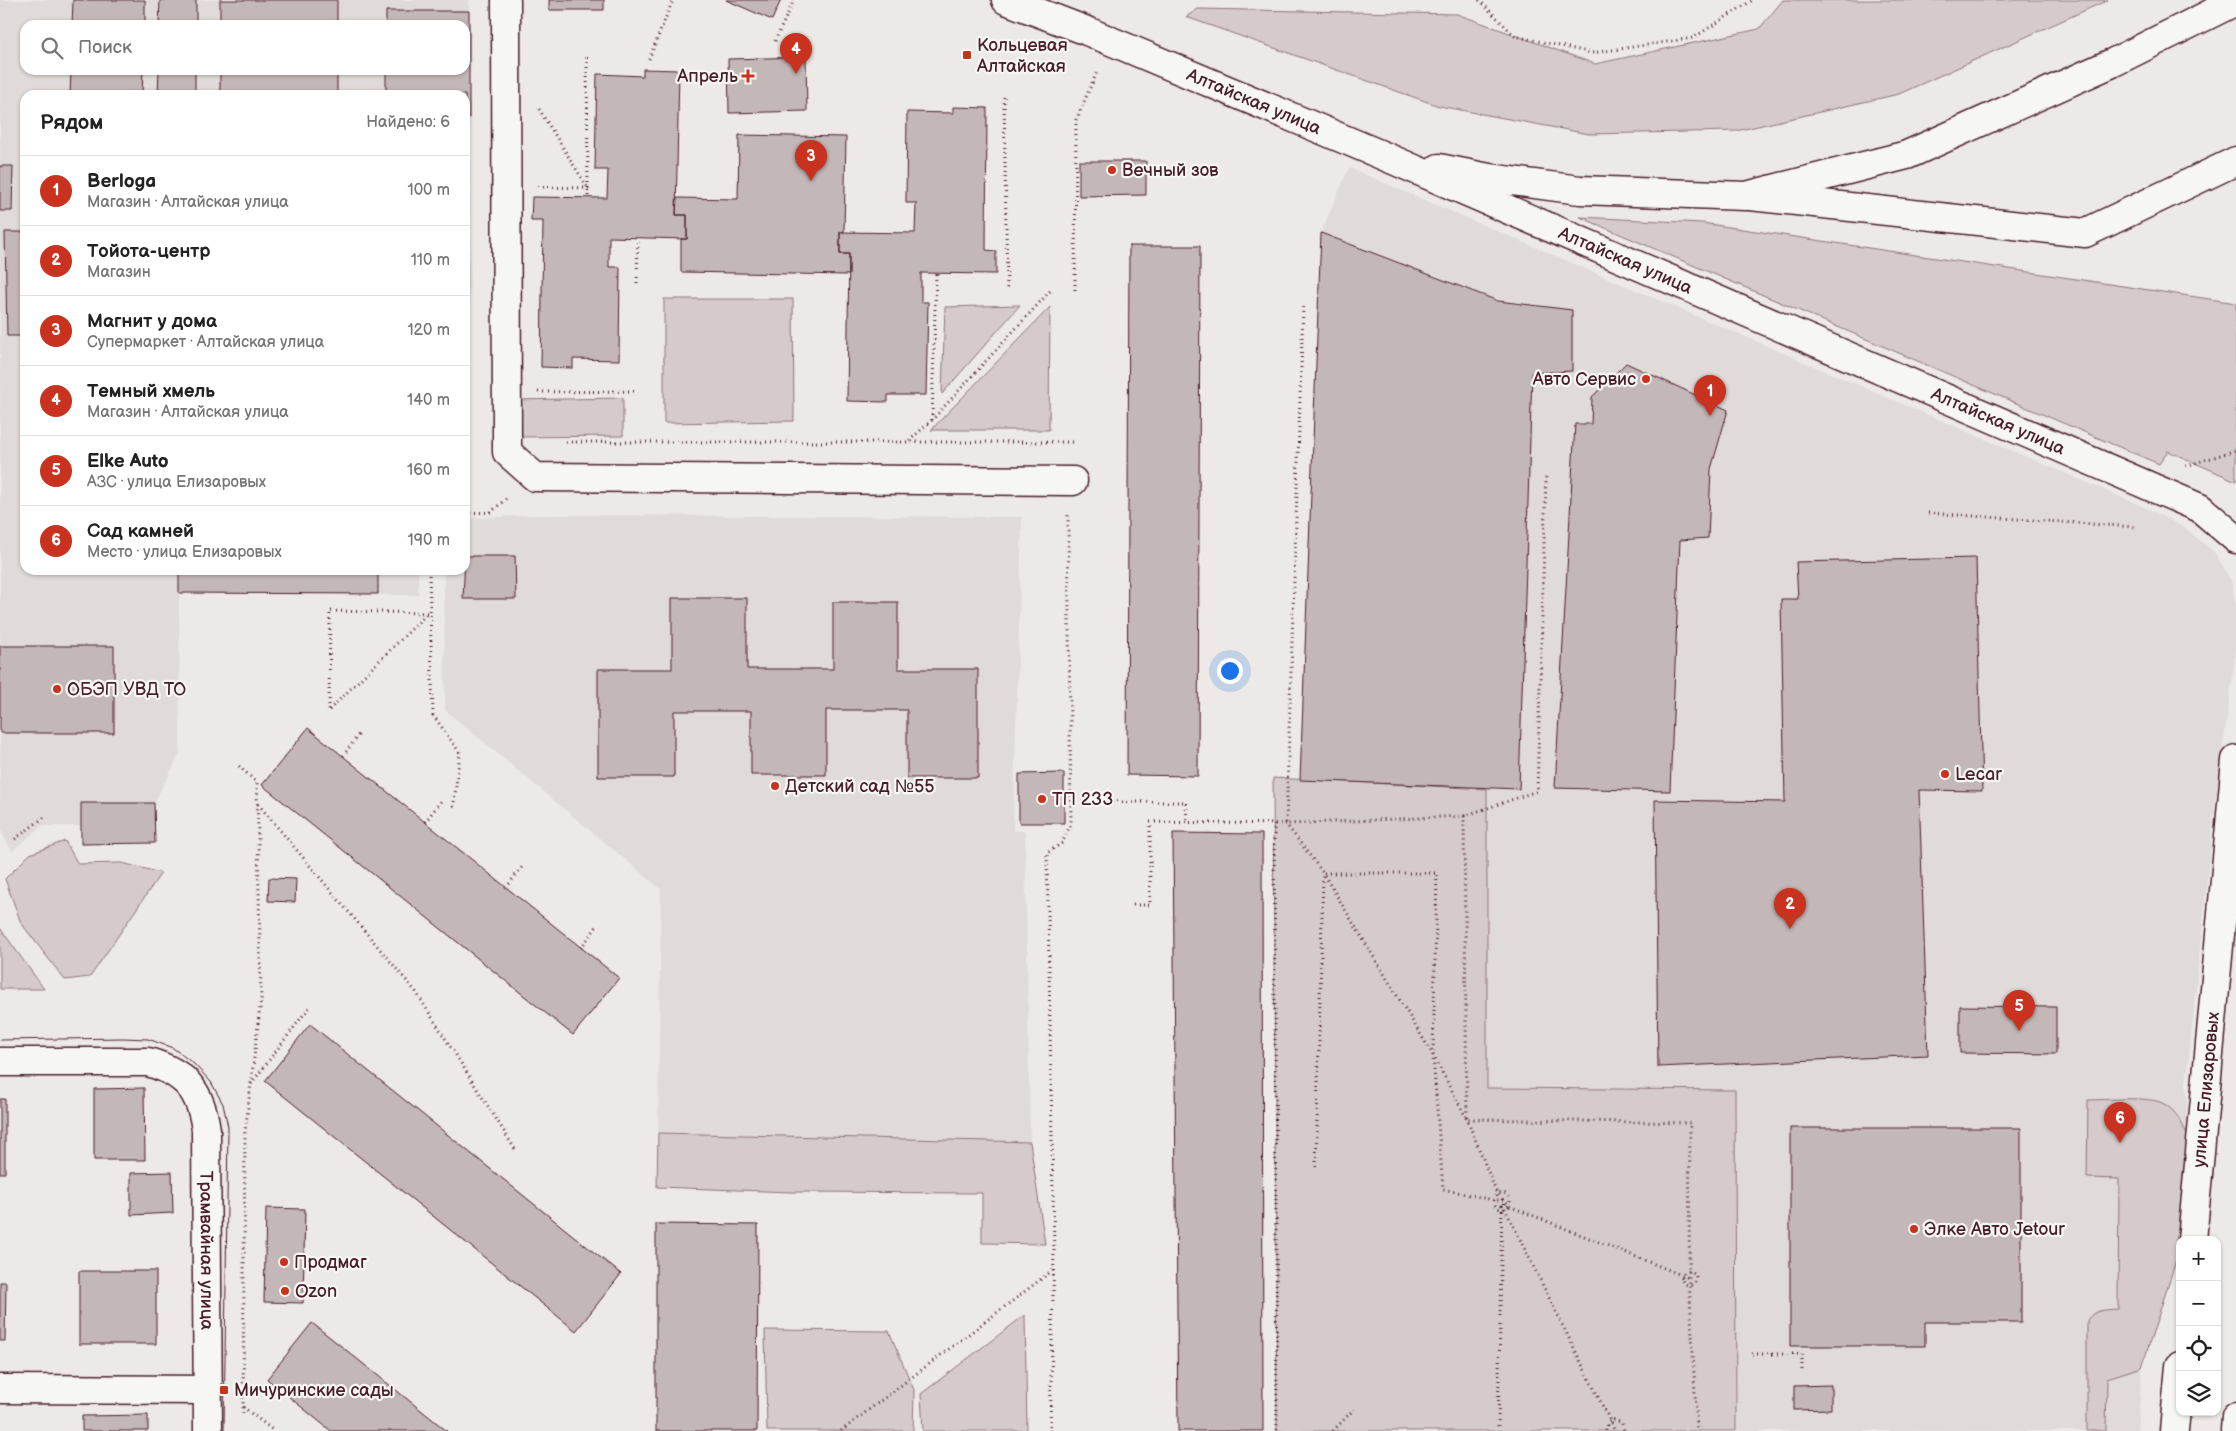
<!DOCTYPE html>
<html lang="ru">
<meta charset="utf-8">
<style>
body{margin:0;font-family:"Balsamiq Sans",sans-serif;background:#f2f2f2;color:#222}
.controls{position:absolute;right:15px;bottom:15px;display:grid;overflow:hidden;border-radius:10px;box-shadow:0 1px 4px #0004}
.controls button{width:45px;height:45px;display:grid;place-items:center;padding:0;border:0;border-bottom:1px solid #e0e0e0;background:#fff;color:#222;font:25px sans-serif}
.you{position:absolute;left:1229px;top:670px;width:18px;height:18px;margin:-12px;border:4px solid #fff;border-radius:50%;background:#1a73e8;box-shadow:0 0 0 8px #1a73e833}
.badge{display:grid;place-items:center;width:32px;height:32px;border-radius:50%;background:#c8321e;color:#fff;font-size:16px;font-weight:700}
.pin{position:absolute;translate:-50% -41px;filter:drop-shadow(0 1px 2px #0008)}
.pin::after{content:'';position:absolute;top:26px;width:18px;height:15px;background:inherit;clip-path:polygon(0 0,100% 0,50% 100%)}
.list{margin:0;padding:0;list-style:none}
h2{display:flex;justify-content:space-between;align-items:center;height:65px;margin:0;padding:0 20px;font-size:21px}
h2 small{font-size:16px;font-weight:400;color:#767676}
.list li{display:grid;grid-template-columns:32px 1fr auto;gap:15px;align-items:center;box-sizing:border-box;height:70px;padding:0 20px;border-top:1px solid #e0e0e0}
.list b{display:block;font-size:19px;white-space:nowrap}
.list p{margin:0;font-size:16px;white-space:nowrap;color:#767676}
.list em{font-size:16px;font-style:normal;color:#767676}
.icon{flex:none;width:28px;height:28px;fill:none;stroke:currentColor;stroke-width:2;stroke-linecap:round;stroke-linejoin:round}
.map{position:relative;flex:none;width:2236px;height:1431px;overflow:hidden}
.search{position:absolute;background:#fff;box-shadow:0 1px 4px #0004;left:20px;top:20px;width:450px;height:55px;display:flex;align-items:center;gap:12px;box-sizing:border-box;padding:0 18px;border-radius:15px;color:#767676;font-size:19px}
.panel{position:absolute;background:#fff;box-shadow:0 1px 4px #0004;left:20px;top:90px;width:450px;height:485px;border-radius:15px}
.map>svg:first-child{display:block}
.built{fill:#e0dad8;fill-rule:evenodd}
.green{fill:#d4cbca;stroke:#8f757a}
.building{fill:#c4b7b7;stroke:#4a1f2b}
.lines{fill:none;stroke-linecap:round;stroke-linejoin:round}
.minor-casing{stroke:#4a1f2b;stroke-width:31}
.major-casing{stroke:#4a1f2b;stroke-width:31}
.path{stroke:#4a1f2b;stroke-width:3;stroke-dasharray:1 4;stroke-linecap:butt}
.minor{stroke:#f6f6f2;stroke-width:28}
.major{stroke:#f6f6f2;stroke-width:28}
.tram{stroke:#4a1f2b;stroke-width:1}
.poi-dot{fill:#c8321e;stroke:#f6f6f2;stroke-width:2}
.labels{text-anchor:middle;stroke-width:4.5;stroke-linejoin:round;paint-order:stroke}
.poi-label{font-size:18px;fill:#4a1f2b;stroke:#f6f6f2;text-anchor:start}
.street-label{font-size:18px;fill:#4a1f2b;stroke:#f6f6f2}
</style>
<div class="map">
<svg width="2236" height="1431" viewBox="0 0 2236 1431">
<rect width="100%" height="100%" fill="#ece9e6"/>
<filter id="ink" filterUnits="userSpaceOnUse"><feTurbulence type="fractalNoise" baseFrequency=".02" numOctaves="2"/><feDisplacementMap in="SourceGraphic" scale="10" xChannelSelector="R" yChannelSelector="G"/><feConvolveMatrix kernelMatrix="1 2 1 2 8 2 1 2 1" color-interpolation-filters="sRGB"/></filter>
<g filter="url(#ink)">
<path class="built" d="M0 0H469L470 214 467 503H465V95H25V570H418V595L179 593 180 753 154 803 155 843 81 826H42L12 851 0 829ZM25 25H465V70H25Z
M1349 168 2144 507 2185 528 2215 553 2231 581 2236 605V651L2214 812 2186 1084 2188 1136 2178 1254 2142 1367 2137 1431H1736L1735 1091 1487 1088V789L1300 780 1321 233Z
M535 515 1022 517 1013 831H1025L1030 1142 658 1133 661 889 445 710 444 570H465V519Z"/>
<path class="green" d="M1783 0H2108L1899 94 1736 131 1589 134 1439 106 1186 17 1198 9 1457 14 1595 64 1759 29Z
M1580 217 1702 223 2236 303V481L2168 451 2159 464Z
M664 299H793L794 421 664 423Z
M1020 305 942 394 945 307Z
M1050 307 1049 430H931Z
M623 398V436L513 437 512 400Z
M1273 778 1487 789V1088L1735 1090 1736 1431H1277Z
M65 841 78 864 122 863 161 873 90 977 65 980 21 923 5 879 30 854Z
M0 928 44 989H0Z
M2088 1100C2104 1100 2149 1096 2162 1103 2176 1109 2182 1124 2188 1136L2178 1254 2142 1367 2107 1378 2106 1431H2087V1320C2095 1309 2105 1310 2118 1309L2119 1179 2087 1178Z
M658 1133 1030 1142 1045 1244 982 1243V1193L791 1192 657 1187Z
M1025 1315 1027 1431H923L921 1394Z
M765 1330 889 1331 914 1390 913 1431H767Z"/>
<path class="building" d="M73 0H145V25H72Z
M160 0H196V25H159Z
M220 0H337V25H220Z
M549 0H604V10H549Z
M726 0H781L772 20Z
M386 11H469V118H465V95H386V70H465V25H386Z
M806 57 807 111 729 113 728 59Z
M643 69 679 70 676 215H687V239L609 237V267H620L619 360 573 359V368L541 367 543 221H531L532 197 607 198 608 170H595L597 74 643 76Z
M71 70H143L142 95H70Z
M159 70H195V95H158Z
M220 70H337V95H220Z
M953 107 987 108 986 250 996 251V274L921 273V302H928L926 395H888V402L847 401 849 254H840V232L915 233 916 203H906L907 112 953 113Z
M739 135 846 137 844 232H840V254H849V275L681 272V239H687V215H676L677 198 738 199Z
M1079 161H1146V195L1079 196Z
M0 166H13L12 211H0Z
M5 232H25V336H7Z
M1321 233 1498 301 1572 310V371L1532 373 1519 789 1300 780Z
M1129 246H1200L1198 776 1127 775Z
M1626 363 1728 410 1711 469 1708 538 1680 540 1670 791 1555 788 1575 424H1591L1592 397Z
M465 381H468L467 503H465Z
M465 556H515L516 599H463Z
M1976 558 1982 791 1919 790 1928 1055 1658 1067 1655 800 1785 802 1781 599H1798L1796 562Z
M179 570H378V594L179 593Z
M672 598H747V669H833V602H898V669H978V778H907V710H826V775H751V711H674V777H598V669H672Z
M0 646H114V733H0Z
M308 728 619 978 573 1035 262 785Z
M1064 773V823H1019V774Z
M81 803H154L155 843 81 844Z
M1173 833 1262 834 1263 1431H1178Z
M269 878 296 879 295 902 268 901Z
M1960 1006 2056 1007V1054L1960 1053Z
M310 1024 621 1274 576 1331 265 1081Z
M144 1088 145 1160H94V1089Z
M0 1099H5V1173H0Z
M1790 1128H2021V1322H1925V1346H1790Z
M172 1172 173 1213 131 1215V1173Z
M266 1208 305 1209 303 1303 264 1302Z
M656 1224 758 1225 757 1431H656Z
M79 1271H156V1344H79Z
M0 1282H6L5 1341H0Z
M312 1323 341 1346 447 1431H331L267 1379Z
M1831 1385V1409L1794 1410V1386Z
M148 1415V1431H82V1416Z"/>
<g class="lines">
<g class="minor-casing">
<g id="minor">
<path d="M506 0 507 452 535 477 1073 481"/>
<path d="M1750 196 2085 233 2236 161"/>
<path id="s1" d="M0 1062H148C186 1073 201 1091 206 1130L208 1431"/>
<path d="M0 1389 208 1390"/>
</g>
</g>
<g class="major-casing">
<g id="major">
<path id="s2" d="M1006 0 1087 31 1391 159 2200 508 2236 539"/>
<path d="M1439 168 1489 178 1580 190 1746 196 1907 155 2112 63 2236 1"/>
<path id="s3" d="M2192 1240 2236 760"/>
<path d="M2174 1431 2180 1366"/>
<path d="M2235 1431 2236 1417"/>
</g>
</g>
<path class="path" d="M1479 0 1515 36 1592 53 1693 38 1753 0
M775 41 794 0
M649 59 673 0
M1004 97 1007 289
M539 109 588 188V198
M538 187 588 188 587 57
M637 283 638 238
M1075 290 1076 120 1097 72
M1303 307 1286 824 1464 816 1467 1119 1690 1123 1689 1278 1697 1431
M538 392 638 391
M932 420 936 273
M909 441 932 420 1051 290
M566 442H1073
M2186 466 2236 450
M465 513 491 512 508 497
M1928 513 2135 527
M429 570 433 715 460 753 453 810
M329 710 330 611 429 613
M329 710 428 613
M343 756 359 734
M239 766 257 783 261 999 245 1133 243 1413
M1082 802H1186L1187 822
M258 804 416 992 515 1149
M1464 816 1537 791 1546 476
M425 822 441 801
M1274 824 1277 1431
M15 839 46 816
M506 888 522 867
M1133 905H1150V822L1286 824 1323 873 1433 1055 1467 1119 1497 1194 1503 1200 1505 1209 1615 1431
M581 948 597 926
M251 1084 311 1005
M1316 1167 1323 873H1437L1433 1055 1443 1189 1493 1200H1503L1509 1206 1689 1278
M1494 1201a8 8 0 1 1 16 0a8 8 0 1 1-16 0Z
M1682 1278a7 7 0 1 1 14 0a7 7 0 1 1-14 0Z
M1752 1354H1802V1373
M243 1407 274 1431
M841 1431 1053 1270
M1050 1431 1054 1251 1047 853 1062 843 1071 824 1068 514
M1333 1431 1354 1409
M1498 1431 1502 1203
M1606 1431 1607 1423 1614 1420 1622 1423 1624 1431"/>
<use href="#minor" class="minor"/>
<use href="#major" class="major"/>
<path class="tram" d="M0 1040 123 1038 148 1039 173 1048 194 1064 211 1082 223 1104 228 1127 224 1431"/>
</g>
</g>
<g class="poi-dot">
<rect x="962" y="50" width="10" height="10" rx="2.5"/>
<path d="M745.5 68.5h5v5h5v5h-5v5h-5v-5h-5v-5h5z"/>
<circle cx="1112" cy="170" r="5"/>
<circle cx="1646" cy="379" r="5"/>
<circle cx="57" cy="689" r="5"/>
<circle cx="1945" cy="774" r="5"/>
<circle cx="775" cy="786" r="5"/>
<circle cx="1042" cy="799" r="5"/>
<circle cx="1914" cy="1229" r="5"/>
<circle cx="284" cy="1262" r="5"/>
<circle cx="285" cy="1291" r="5"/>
<rect x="219" y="1385" width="10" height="10" rx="2.5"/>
</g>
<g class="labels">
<g class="poi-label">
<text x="977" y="51">Кольцевая<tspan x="977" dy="21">Алтайская</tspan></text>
<text x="738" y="82" text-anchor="end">Апрель</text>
<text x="1122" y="176">Вечный зов</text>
<text x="1636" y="385" text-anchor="end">Авто Сервис</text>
<text x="67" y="695">ОБЭП УВД ТО</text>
<text x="1955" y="780">Lecar</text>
<text x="785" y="792">Детский сад №55</text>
<text x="1052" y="805">ТП 233</text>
<text x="1924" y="1235">Элке Авто Jetour</text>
<text x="294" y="1268">Продмаг</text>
<text x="295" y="1297">Ozon</text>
<text x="234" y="1396">Мичуринские сады</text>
</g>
<g class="street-label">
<text dy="6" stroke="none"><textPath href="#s2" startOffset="268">Алтайская улица</textPath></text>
<text dy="6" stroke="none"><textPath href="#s2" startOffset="672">Алтайская улица</textPath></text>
<text dy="6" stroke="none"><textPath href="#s2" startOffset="1078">Алтайская улица</textPath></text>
<text dy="6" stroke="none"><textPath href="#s3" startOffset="151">улица Елизаровых</textPath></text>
<text dy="6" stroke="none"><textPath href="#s1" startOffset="365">Трамвайная улица</textPath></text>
</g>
</g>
</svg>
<div class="controls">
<button>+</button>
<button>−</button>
<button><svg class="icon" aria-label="locate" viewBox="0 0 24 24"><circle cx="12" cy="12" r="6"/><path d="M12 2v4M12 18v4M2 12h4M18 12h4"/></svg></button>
<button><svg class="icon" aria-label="layers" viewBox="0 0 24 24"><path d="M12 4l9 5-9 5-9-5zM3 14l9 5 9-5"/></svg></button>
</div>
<div class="you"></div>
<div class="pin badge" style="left:1710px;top:416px">1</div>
<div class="pin badge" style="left:1790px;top:929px">2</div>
<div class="pin badge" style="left:811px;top:181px">3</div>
<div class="pin badge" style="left:796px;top:74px">4</div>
<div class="pin badge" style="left:2019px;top:1031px">5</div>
<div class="pin badge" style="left:2120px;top:1143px">6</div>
<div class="search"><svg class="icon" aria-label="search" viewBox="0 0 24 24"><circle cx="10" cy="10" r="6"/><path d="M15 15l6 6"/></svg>Поиск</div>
<section class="panel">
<h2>Рядом<small>Найдено: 6</small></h2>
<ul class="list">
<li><span class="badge">1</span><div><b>Berloga</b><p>Магазин · Алтайская улица</p></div><em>100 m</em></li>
<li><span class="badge">2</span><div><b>Тойота-центр</b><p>Магазин</p></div><em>110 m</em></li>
<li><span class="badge">3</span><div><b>Магнит у дома</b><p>Супермаркет · Алтайская улица</p></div><em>120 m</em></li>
<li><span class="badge">4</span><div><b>Темный хмель</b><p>Магазин · Алтайская улица</p></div><em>140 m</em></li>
<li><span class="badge">5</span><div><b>Elke Auto</b><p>АЗС · улица Елизаровых</p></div><em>160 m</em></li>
<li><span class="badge">6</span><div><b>Сад камней</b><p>Место · улица Елизаровых</p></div><em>190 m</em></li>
</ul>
</section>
</div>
